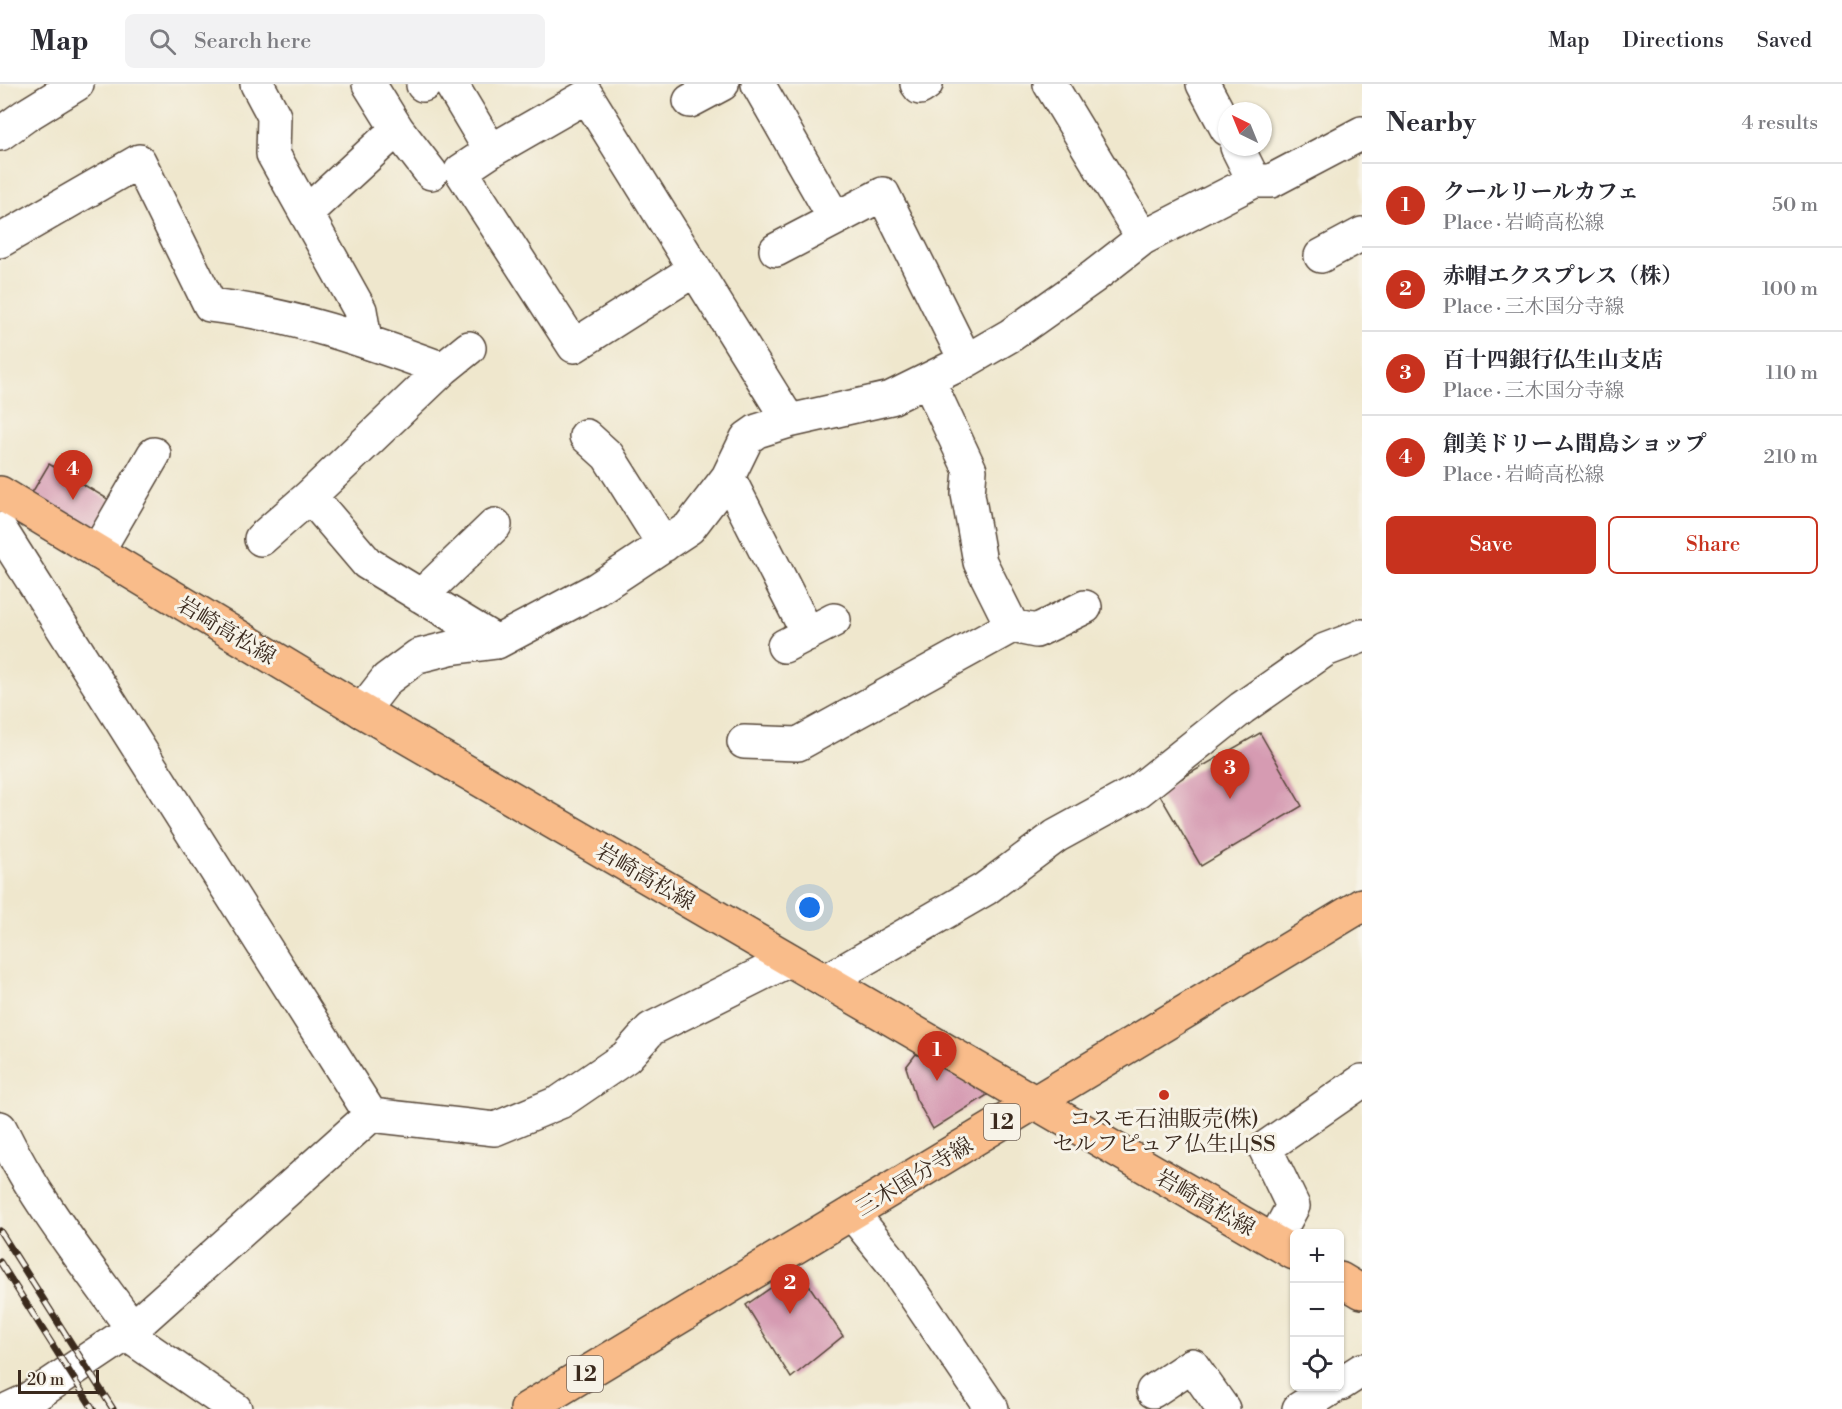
<!DOCTYPE html>
<meta charset="utf-8">
<style>
body{margin:0;font-family:"Libre Bodoni","Noto Serif JP",serif;background:#f2f2f3;color:#2b2b33}
.controls{position:absolute;right:18px;bottom:18px;display:grid;overflow:hidden;border-radius:9px;box-shadow:0 2px 4px #0004}
.controls button{width:54px;height:54px;display:grid;place-items:center;padding:0;border:0;border-bottom:2px solid #e1e1e2;background:#fff;color:#2b2b33;font:30px sans-serif}
.compass{position:absolute;left:1218px;top:18px;width:54px;height:54px;border-radius:50%;background:#fff;box-shadow:0 2px 4px #0004;rotate:317deg}
.scale{position:absolute;left:18px;bottom:15px;width:81px;box-sizing:border-box;padding-left:6px;border:3px solid #3b2a1e;border-top:0;font-size:16px;line-height:21px;white-space:nowrap;color:#3b2a1e;-webkit-text-stroke:4px #f7f3e8;paint-order:stroke}
.you{position:absolute;left:810px;top:824px;width:21px;height:21px;margin:-15px;border:4px solid #fff;border-radius:50%;background:#1a73e8;box-shadow:0 0 0 9px #1a73e833}
.badge{display:grid;place-items:center;width:39px;height:39px;border-radius:50%;background:#c8321e;color:#fff;font-size:20px;font-weight:700}
.pin{position:absolute;translate:-50% -50px;filter:drop-shadow(0 2px 3px #0008)}
.pin::after{content:'';position:absolute;top:32px;width:21px;height:18px;background:inherit;clip-path:polygon(0 0,100% 0,50% 100%)}
.list{margin:0;padding:0;list-style:none}
h2{display:flex;justify-content:space-between;align-items:center;height:78px;margin:0;padding:0 24px;font-size:26px}
h2 small{font-size:20px;font-weight:400;color:#7c7c81}
.list li{display:grid;grid-template-columns:39px 1fr auto;gap:18px;align-items:center;box-sizing:border-box;height:84px;padding:0 24px;border-top:2px solid #e1e1e2}
.list b{display:block;font-size:22px;white-space:nowrap}
.list p{margin:0;font-size:20px;white-space:nowrap;color:#7c7c81}
.list em{font-size:20px;font-style:normal;color:#7c7c81}
.actions{display:flex;gap:12px;padding:18px 24px}
.actions a{flex:1;padding:14px 0;border:2px solid #c8321e;border-radius:9px;text-align:center;font-size:21px;color:#c8321e}
.actions .main{background:#c8321e;color:#fff}
.icon{flex:none;width:33px;height:33px;fill:none;stroke:currentColor;stroke-width:2;stroke-linecap:round;stroke-linejoin:round}
.map{position:relative;flex:none;width:1362px;height:1325px;overflow:hidden}
header{display:flex;align-items:center;gap:36px;box-sizing:border-box;height:84px;padding:0 30px;background:#fff;border-bottom:2px solid #e1e1e2}
header strong{font-size:28px}
nav{display:flex;gap:33px;margin-inline-start:auto;font-size:21px}
.search{width:420px;height:54px;background:#f2f2f3;display:flex;align-items:center;gap:15px;box-sizing:border-box;padding:0 21px;border-radius:9px;color:#7c7c81;font-size:22px}
main{display:flex}
aside{flex:1;background:#fff}
.map>svg:first-child{display:block}
.building{fill:#d69bb2}
.lines{fill:none;stroke-linecap:round;stroke-linejoin:round}
.minor-casing{stroke:#564638;stroke-width:36}
.major-casing{stroke:#564638;stroke-width:36}
.minor{stroke:#fff;stroke-width:33}
.major{stroke:#f9bc8a;stroke-width:33}
.rail-casing{stroke:#3b2a1e;stroke-width:7}
.rail{stroke:#f7f3e8;stroke-width:4.5;stroke-dasharray:14;stroke-linecap:butt}
.poi-dot{fill:#c8321e;stroke:#f7f3e8;stroke-width:2}
.labels{text-anchor:middle;stroke-width:6;stroke-linejoin:round;paint-order:stroke}
.shield{fill:#f7f3e8;stroke:#73665b;stroke-width:1.5}
.shield-label{font-size:21px;font-weight:bold;fill:#3b2a1e}
.street-label{font-size:22px;fill:#3b2a1e;stroke:#f7f3e8}
.poi-label{font-size:22px;fill:#3b2a1e;stroke:#f7f3e8}
</style>
<header>
<strong>Map</strong>
<div class="search"><svg class="icon" aria-label="search" viewBox="0 0 24 24"><circle cx="10" cy="10" r="6"/><path d="M15 15l6 6"/></svg>Search here</div>
<nav><a>Map</a><a>Directions</a><a>Saved</a></nav>
</header>
<main>
<div class="map">
<svg width="1362" height="1325" viewBox="0 0 1362 1325">
<rect width="100%" height="100%" fill="#f7f3e8"/>
<filter id="ink" filterUnits="userSpaceOnUse"><feTurbulence type="fractalNoise" baseFrequency=".0167" numOctaves="2"/><feDisplacementMap in="SourceGraphic" scale="12" xChannelSelector="R" yChannelSelector="G"/><feConvolveMatrix kernelMatrix="1 2 1 2 8 2 1 2 1" color-interpolation-filters="sRGB"/></filter>
<filter id="wash" filterUnits="userSpaceOnUse"><feTurbulence type="fractalNoise" baseFrequency=".008" numOctaves="4" result="noise"/><feDisplacementMap in="SourceGraphic" scale="24" xChannelSelector="R" yChannelSelector="G"/><feGaussianBlur stdDeviation="1.35" result="paint"/><feColorMatrix in="noise" values="0 0 0 0 0 0 0 0 0 0 0 0 0 0 0 0 0 1.4 0 .05"/><feComposite in="paint" operator="in"/></filter>
<g filter="url(#wash)">
<rect width="100%" height="100%" fill="#efe7cd"/>
<g id="blocks">
<path class="building" d="M49 380 116 420 97 452 30 412Z
M1260 649 1302 722 1201 782 1158 708Z
M916 970 989 1010 933 1045 916 1015 906 983Z
M798 1185 843 1252 791 1294 746 1221Z"/>
</g>
</g>
<g filter="url(#ink)">
<use href="#blocks" fill-opacity="0" stroke="#564638" stroke-width="1.5"/>
<g class="lines">
<g class="minor-casing">
<path id="minor" d="M257 0 274 32 273 70 360 226 365 256
M369 0 397 45 431 89
M451 0 491 67
M758 0 835 135
M917 0 920 4 926 0
M1050 0 1143 154
M1203 0 1227 45
M423 1 425 0
M690 17 722 0
M0 50 25 32 77 0
M1254 97H1271L1362 49
M306 129 397 45
M0 157 139 77 210 221C291 230 367 257 443 285
M776 166 883 110 966 277
M1321 172 1362 150
M694 186 574 262 461 87 491 67 587 12 789 337
M928 296 970 386 968 410 980 478 1012 542
M586 352 608 372 664 461
M728 393 808 550
M310 412 367 479 497 558
M0 445 371 1031
M261 455 310 412 443 285 469 264
M97 468 154 370
M421 512 495 441
M784 562 834 536
M362 627 387 595 418 572 450 564 497 558 597 505 689 444 728 393 747 354 757 347 789 337 891 314 966 277 1011 251 1093 193 1143 154 1254 97 1237 63
M744 658 798 660 1012 542 1036 547 1085 523
M826 897 985 805 1056 752 1138 707 1242 624 1325 566 1362 552
M0 1044C35 1116 86 1180 133 1245
M852 1129 892 1178 992 1325
M1274 1157 1293 1122 1265 1064 1362 997
M126 1250 235 1325
M1340 1300 1362 1286
M1153 1307 1192 1281 1223 1325
M9 1325 26 1317 126 1250 371 1031 495 1045 560 1018 626 973 651 945 789 876
M1299 1325 1335 1302"/>
</g>
<g class="major-casing">
<path id="major" d="M0 409 362 627 1294 1169
M1340 1195 1362 1208
M527 1325 1362 821"/>
</g>
<use href="#minor" class="minor"/>
<use href="#major" class="major"/>
<g class="rail-casing">
<path id="rail" d="M0 1147 113 1325
M0 1178 93 1325"/>
</g>
<use href="#rail" class="rail"/>
</g>
</g>
<circle class="poi-dot" cx="1164" cy="1011" r="6"/>
<g class="labels">
<g class="shield">
<rect x="984" y="1020" width="36" height="36" rx="4.5"/>
<rect x="567" y="1272" width="36" height="36" rx="4.5"/>
</g>
<g class="shield-label">
<text x="1002" y="1045">12</text>
<text x="585" y="1297">12</text>
</g>
<g class="street-label">
<text transform="translate(227 546) rotate(31)" y="8">岩崎高松線</text>
<text transform="translate(646 792) rotate(30)" y="8">岩崎高松線</text>
<text transform="translate(914 1092) rotate(-31)" y="8">三木国分寺線</text>
<text transform="translate(1206 1118) rotate(30)" y="8">岩崎高松線</text>
</g>
<g class="poi-label">
<text x="1164" y="1042">コスモ石油販売(株)<tspan x="1164" dy="25">セルフピュア仏生山SS</tspan></text>
</g>
</g>
</svg>
<div class="controls">
<button>+</button>
<button>−</button>
<button><svg class="icon" aria-label="locate" viewBox="0 0 24 24"><circle cx="12" cy="12" r="6"/><path d="M12 2v4M12 18v4M2 12h4M18 12h4"/></svg></button>
</div>
<svg class="compass" viewBox="-18 -18 36 36"><path d="M0-13l5 13h-10z" fill="#e53935"/><path d="M0 13l5-13h-10z" fill="#7c7c81"/></svg>
<div class="scale">20 m</div>
<div class="you"></div>
<div class="pin badge" style="left:937px;top:997px">1</div>
<div class="pin badge" style="left:790px;top:1230px">2</div>
<div class="pin badge" style="left:1230px;top:715px">3</div>
<div class="pin badge" style="left:73px;top:416px">4</div>
</div>
<aside>
<h2>Nearby<small>4 results</small></h2>
<ul class="list">
<li><span class="badge">1</span><div><b>クールリールカフェ</b><p>Place · 岩崎高松線</p></div><em>50 m</em></li>
<li><span class="badge">2</span><div><b>赤帽エクスプレス（株）</b><p>Place · 三木国分寺線</p></div><em>100 m</em></li>
<li><span class="badge">3</span><div><b>百十四銀行仏生山支店</b><p>Place · 三木国分寺線</p></div><em>110 m</em></li>
<li><span class="badge">4</span><div><b>創美ドリーム間島ショップ</b><p>Place · 岩崎高松線</p></div><em>210 m</em></li>
</ul>
<div class="actions"><a class="main">Save</a><a>Share</a></div>
</aside>
</main>
